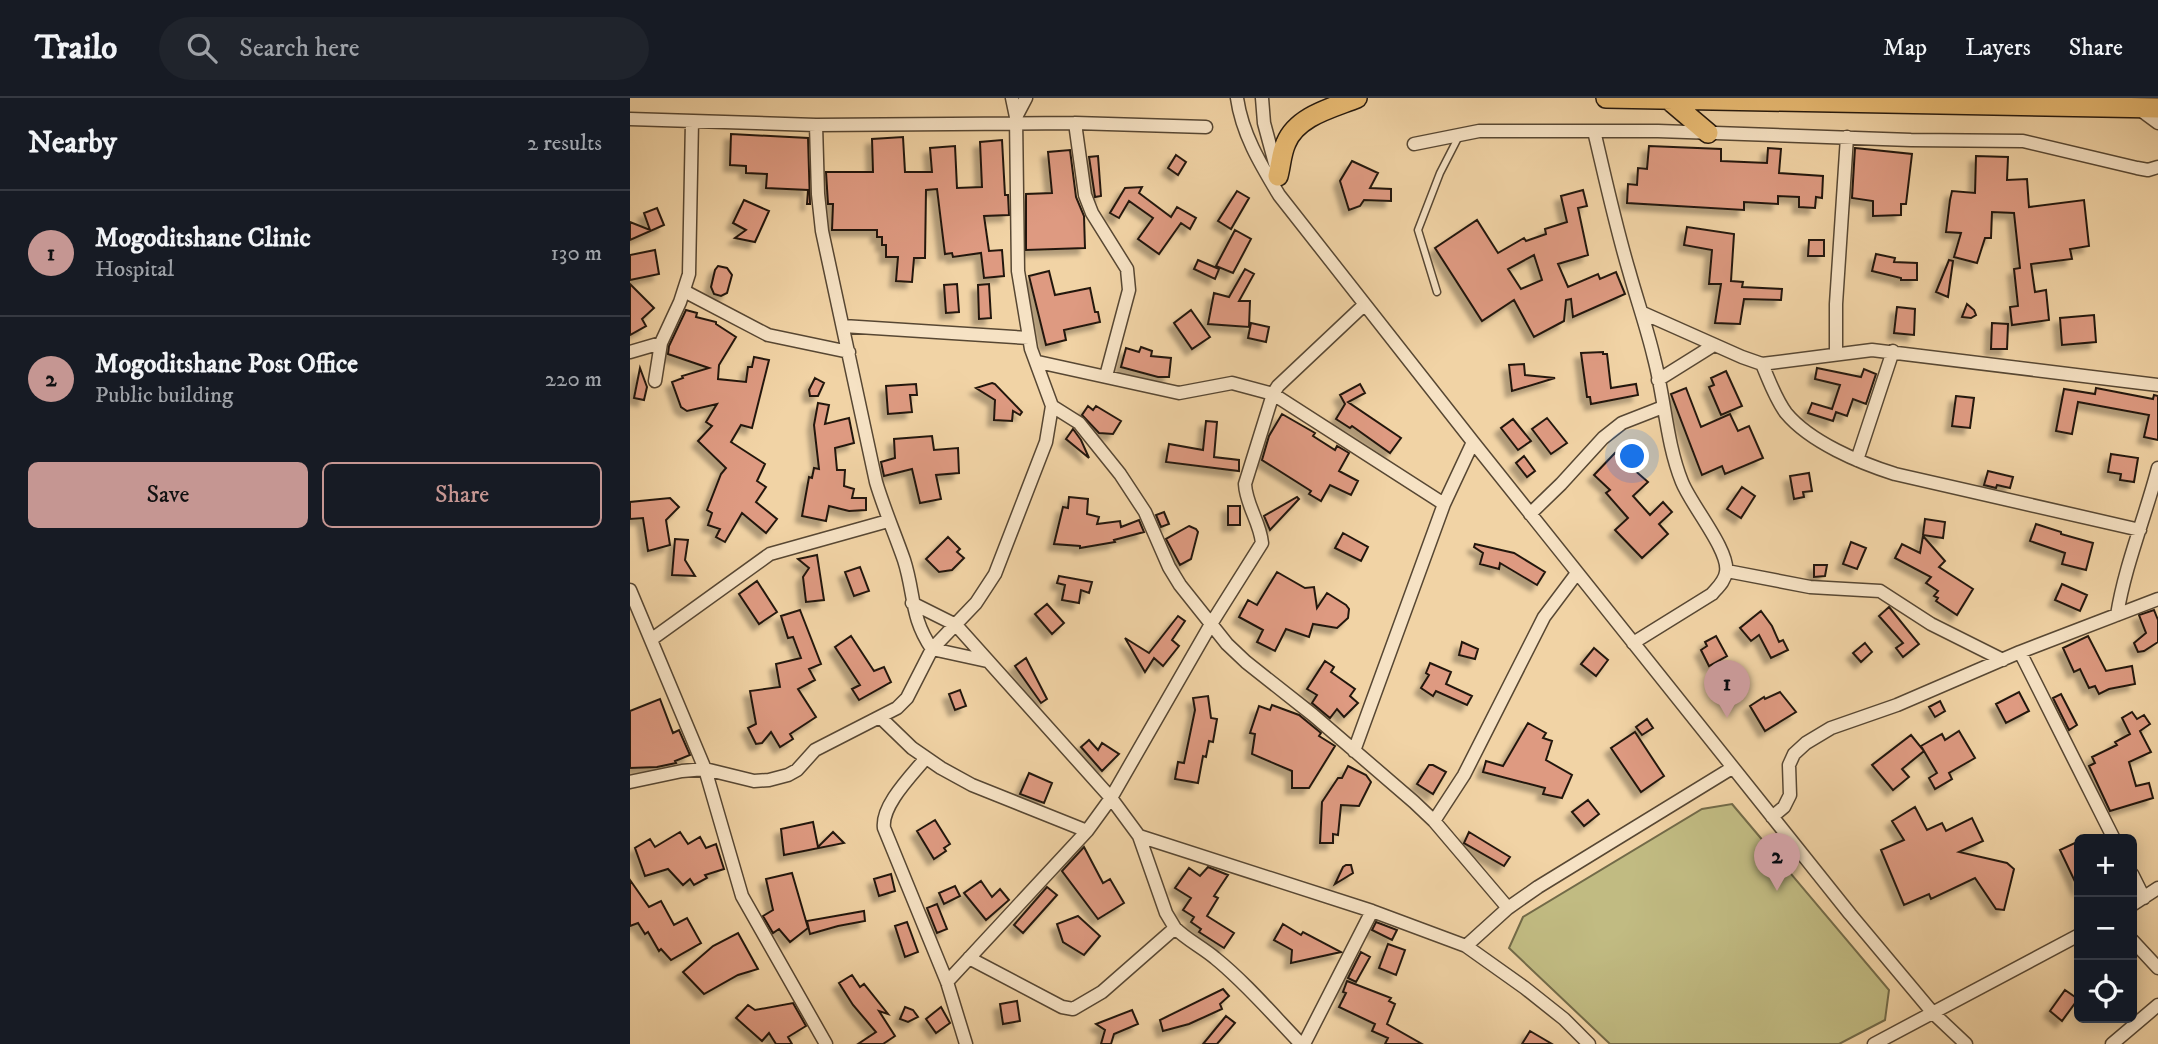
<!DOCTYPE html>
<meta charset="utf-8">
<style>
body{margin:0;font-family:"IM FELL DW Pica",serif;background:#20242c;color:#f1f3f6}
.controls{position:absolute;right:21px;bottom:21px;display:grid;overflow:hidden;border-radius:10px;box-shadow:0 4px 18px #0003}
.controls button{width:63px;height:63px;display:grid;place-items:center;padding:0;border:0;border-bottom:2px solid #363941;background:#171b24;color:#f1f3f6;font:35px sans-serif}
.you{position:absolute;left:1003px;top:359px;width:24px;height:24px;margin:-18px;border:5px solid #fff;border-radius:50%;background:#1a73e8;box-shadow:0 0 0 10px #1a73e833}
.badge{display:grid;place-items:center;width:46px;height:46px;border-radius:50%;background:#c59692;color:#111;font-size:23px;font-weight:700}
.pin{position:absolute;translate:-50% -58px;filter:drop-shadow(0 2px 4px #0008)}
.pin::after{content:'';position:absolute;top:37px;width:24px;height:21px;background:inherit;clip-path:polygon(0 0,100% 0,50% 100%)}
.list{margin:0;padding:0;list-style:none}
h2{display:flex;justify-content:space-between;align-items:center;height:91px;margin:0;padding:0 28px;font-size:30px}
h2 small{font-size:23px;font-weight:400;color:#9ea1a6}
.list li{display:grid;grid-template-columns:46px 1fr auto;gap:21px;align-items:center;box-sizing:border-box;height:126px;padding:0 28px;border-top:2px solid #363941}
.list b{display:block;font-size:26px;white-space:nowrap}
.list p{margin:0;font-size:23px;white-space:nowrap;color:#9ea1a6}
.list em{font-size:23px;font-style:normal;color:#9ea1a6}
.actions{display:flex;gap:14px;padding:21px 28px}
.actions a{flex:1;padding:16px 0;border:2px solid #c59692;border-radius:10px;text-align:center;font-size:24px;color:#c59692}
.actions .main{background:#c59692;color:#111}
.icon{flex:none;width:38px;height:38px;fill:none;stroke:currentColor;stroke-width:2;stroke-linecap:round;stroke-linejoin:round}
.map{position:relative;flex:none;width:1528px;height:946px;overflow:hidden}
header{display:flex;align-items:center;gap:42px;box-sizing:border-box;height:98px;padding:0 35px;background:#171b24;border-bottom:2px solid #363941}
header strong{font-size:33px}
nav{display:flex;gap:38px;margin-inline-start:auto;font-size:24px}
.search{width:490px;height:63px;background:#20242c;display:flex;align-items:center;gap:18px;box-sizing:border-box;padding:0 24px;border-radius:38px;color:#9ea1a6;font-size:26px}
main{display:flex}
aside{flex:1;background:#171b24}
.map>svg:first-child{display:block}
.green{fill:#c1bb82;stroke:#726a48;stroke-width:2}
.building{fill:#de9a81;stroke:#24180d;stroke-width:2;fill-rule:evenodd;filter:url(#shadow)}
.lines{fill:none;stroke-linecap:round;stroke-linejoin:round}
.lane-casing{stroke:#574733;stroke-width:9}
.street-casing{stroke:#574733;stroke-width:15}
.primary-casing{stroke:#24180d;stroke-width:22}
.lane{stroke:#f6e2c4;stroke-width:6}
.street{stroke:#f6e2c4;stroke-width:12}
.primary{stroke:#e8ba72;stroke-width:19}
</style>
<header>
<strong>Trailo</strong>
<div class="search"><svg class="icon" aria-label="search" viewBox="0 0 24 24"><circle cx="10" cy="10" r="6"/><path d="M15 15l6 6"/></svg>Search here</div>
<nav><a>Map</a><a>Layers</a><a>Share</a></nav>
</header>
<main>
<aside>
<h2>Nearby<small>2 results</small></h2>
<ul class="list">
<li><span class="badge">1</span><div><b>Mogoditshane Clinic</b><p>Hospital</p></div><em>130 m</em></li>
<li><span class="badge">2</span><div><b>Mogoditshane Post Office</b><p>Public building</p></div><em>220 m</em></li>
</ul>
<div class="actions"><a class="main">Save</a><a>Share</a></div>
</aside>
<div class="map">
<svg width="1528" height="946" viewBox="0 0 1528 946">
<defs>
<filter id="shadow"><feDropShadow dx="-6" dy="6" stdDeviation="2" flood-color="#0004"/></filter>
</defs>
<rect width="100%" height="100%" fill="#f1d3a5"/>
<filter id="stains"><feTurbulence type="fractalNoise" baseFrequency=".00286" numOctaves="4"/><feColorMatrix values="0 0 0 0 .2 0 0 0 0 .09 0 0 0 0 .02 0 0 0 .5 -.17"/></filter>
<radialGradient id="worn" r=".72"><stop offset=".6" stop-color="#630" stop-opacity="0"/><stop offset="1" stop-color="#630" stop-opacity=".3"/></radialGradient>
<path class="green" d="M1102 706 1259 892 1255 922 1209 946H980L879 850 893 819 1072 711Z"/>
<path class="building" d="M101 36 178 40 180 106H177L178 92 136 90 137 76 116 75V68L100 67Z
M273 39 275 74H302L300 50 325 48 327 90 352 89 350 44 372 42 375 97H378L379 117 354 118 359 153 372 152 374 178 354 180 351 155 323 159 322 155 315 156 307 91 296 92 295 160H284L282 184 266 183 268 159H256V147H252V139H247V132H202L203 106H198L196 74H243L242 41Z
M1019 48 1091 51V63L1137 65 1138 50 1151 51 1149 75 1193 78 1192 100 1186 99 1185 110 1169 109V99L1148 98V106L1114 104V112L997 105 998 86 1007 87 1008 70 1017 71Z
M1225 50 1282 56 1276 106H1271V117L1243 118V103L1222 100Z
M440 52 446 99 454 118 455 150 396 152V96L422 95 418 54Z
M546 57 556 64 548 77 538 70Z
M468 58 471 98 465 99 459 59Z
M1346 58 1378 59 1377 82 1397 81 1399 109 1454 102 1459 148 1440 151 1442 161 1401 166 1405 194 1416 192 1419 222 1382 227 1380 209 1388 208 1384 171 1390 170 1384 115 1362 114 1361 140H1355L1347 165 1324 159 1331 135 1316 134 1320 102 1322 93 1345 95Z
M722 63 748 75 740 90 761 91V103L734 102 730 108 719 112 710 83Z
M512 89 509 95 541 119 547 109 566 120 560 131 551 125 529 156 508 141 523 120 499 103 489 120 480 115 495 90Z
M953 92 957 108 948 110 958 157 928 166 938 189 968 176 970 181 986 174 995 196 943 219 941 201 936 202 934 223 904 239 884 202 852 223 805 150 847 122 868 155 894 140 896 143 916 136 915 131 937 124 931 98ZM904 157 912 182 891 191 878 171Z
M607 93 619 100 601 131 588 123Z
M114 102 139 113 125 144 105 140 116 132 103 125Z
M27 110 34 127 0 142V124L20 132 14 115Z
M1057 129 1104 136 1101 183 1113 184 1112 189 1152 191 1151 202 1114 201 1110 226 1085 225 1091 186H1079L1082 152 1054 147Z
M605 132 621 141 603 175 586 168Z
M1179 142H1194V158H1178Z
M25 152 29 176 0 182V157Z
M1246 156 1265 160 1264 164 1287 165V182H1271V180L1242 173Z
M568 162 589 171 585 181 564 171Z
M1319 162 1323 163 1318 199 1306 194Z
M88 168 97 170 102 177 97 195 91 198 84 196 81 189 85 172Z
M615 171 624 176 609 203H620L619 229 578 226 584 195 599 199Z
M419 173 425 197 460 190 465 214H468L470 224 434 232 436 242 416 247 399 178Z
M0 186 24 210 12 221 16 228 0 237Z
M327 186 329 214 316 215 314 187Z
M359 186 361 220 349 221 348 187Z
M1337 206 1344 212 1346 217 1341 220 1332 219Z
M1267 209 1285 211 1284 237 1264 235Z
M56 212 67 215 66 219 86 224V226L106 239 89 267 88 281 116 284 118 269H122L124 259 139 262 122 330 111 327 101 344 135 366 127 383 136 389 126 404 147 421 136 435 112 415 95 444 86 439 90 431 78 427 82 415 77 412 91 376 96 370 68 343 82 328 76 324 87 306 57 313 51 309 42 284 53 280 52 278 79 270 38 256 39 248Z
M561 212 580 239 562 251 544 225Z
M1464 217 1466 244 1432 247 1430 220Z
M621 225 639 229 636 244 618 240Z
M1362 225 1378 226 1377 251H1361Z
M511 249 522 253 521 258 541 260 539 279H528L491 269 496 250 509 254Z
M973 254V256H977L981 290 1006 286 1008 297 961 306 960 299H957L951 255Z
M894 266 895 277 925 280 882 293 879 267Z
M10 270 17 289 14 302 4 300Z
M1187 270 1231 279 1234 271 1246 276 1236 306 1223 301 1217 318 1206 314 1203 323 1178 315 1182 305 1202 311 1210 287 1185 281Z
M1096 273 1112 308 1091 317 1079 289 1084 287 1081 280Z
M185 280 194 285 188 298H180L179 292Z
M362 285 365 286 392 314 390 317 383 313 382 323 364 322 365 302 346 290Z
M286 286 287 297H280L282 314 258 316 256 288Z
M730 286 735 295 718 304 771 340 760 355 722 328 720 330 706 321 715 306 710 297Z
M1056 290 1071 329 1100 316 1108 333 1119 328 1133 360 1095 376 1092 368 1072 377 1041 296Z
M1466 290 1523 301 1524 297 1528 298V342L1514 339 1519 317 1448 304 1442 336 1426 333 1434 291 1465 296Z
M1326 298 1344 300 1340 330 1322 328Z
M188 305 199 307 195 326 219 320 224 345 205 350 207 372H215L214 388 224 391 222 400H236V412L219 413 199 408 196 423 172 418 179 379 182 380 184 370 189 371 184 327Z
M458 308 463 312 466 308 491 323 483 336 469 335 452 317Z
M652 316 685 335 683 338 705 352 707 348 719 355 709 373 728 383 721 397 700 387 691 403 679 396 681 393 632 362 639 338Z
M917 320 937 345 921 356 902 331Z
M883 321 901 343 888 352 871 330Z
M576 323 587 324 584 359 609 362V373L536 364 539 346 573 352Z
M443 331 451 342 459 360 436 341Z
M302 338 304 352 328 350 329 375 306 377 311 401 290 405 282 371 254 378 251 364 265 360 264 341Z
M985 355 1018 384 1003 398 1020 417 1033 404 1042 414 1029 426 1038 436 1012 460 985 432 998 420 976 395 980 392 964 377Z
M1481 356 1508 360 1504 384 1490 382 1491 376 1478 374Z
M894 358 905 373 897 379 886 365Z
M1358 373 1383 379 1380 390 1367 387 1366 390 1354 387Z
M1179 375 1182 393 1173 394 1174 399 1164 401 1160 378Z
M1112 389 1125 398 1111 420 1097 411Z
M439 399 458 401 457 416 469 419 467 426 490 423 491 429 509 422 514 434 484 442 485 444 450 450V448L424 446 433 409 438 410Z
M667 399 669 401 640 432 634 418Z
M40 400 49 409 36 422 40 447 18 453 13 420 0 421V404Z
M598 408H610V427H598Z
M534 414 539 426 531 429 526 417Z
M1295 421 1315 424 1313 440 1293 437Z
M1406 426 1431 434V436L1463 445 1456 472 1432 466 1435 455 1400 443Z
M559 428 566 431 568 434 561 461 550 467 536 441Z
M713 435 738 449 731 463 705 450Z
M1293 438 1315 463 1309 469 1343 491 1327 517 1306 503 1308 500 1304 498 1308 493 1296 485 1301 479 1265 460 1272 446 1290 455Z
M318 439 330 451 327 454 334 460 322 472 309 474 296 461Z
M45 441 58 442 55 462 65 478 42 477Z
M1221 444 1236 450 1227 471 1213 466Z
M845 446 884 455 915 474 907 487 870 465 869 471 850 466 853 455 844 449Z
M187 457 194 502 176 504 173 479 179 470 168 461Z
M1184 467H1197L1195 478 1184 479Z
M230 469 239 493 224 498 215 474Z
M647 474 675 490 684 489 687 510 697 495 716 507 719 511 718 520 707 530 683 526 679 539 656 531 645 553 627 544 633 532 609 519 618 502 627 507Z
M429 478 462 484 459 495 451 492 449 505 432 502 435 487 427 485Z
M127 483 147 514 129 526 109 496Z
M1432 486 1457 497 1450 513 1425 502Z
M417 506 434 525 422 536 405 516Z
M1259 509 1289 546 1273 559 1266 550 1273 545 1249 518Z
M170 512 191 566 179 571 185 582 168 591 186 619 160 636 163 641 150 649 141 634 132 645 126 646 118 630 126 626 120 593 150 589 146 566 171 560 163 539 158 540 151 518Z
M1524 512 1528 522V544L1514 553 1508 554 1504 545 1516 535 1509 517Z
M1131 513 1142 528 1149 544 1153 542 1158 552 1141 560 1129 537 1121 543 1110 530Z
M548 518 555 523 542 542 549 548 533 568 524 560 515 574 495 540 519 555Z
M221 538 244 573 254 569 261 584 229 602 222 591 230 587 205 549Z
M1086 538 1097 558 1079 568 1071 552 1077 548 1075 544Z
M1458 538 1476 573 1502 568 1505 586 1479 591 1469 596 1465 588 1459 590 1450 571 1444 574 1433 550Z
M832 544 848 551 845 561 829 557Z
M1235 545 1242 554 1231 564 1223 555Z
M964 550 978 562 966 578 951 566Z
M396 560 417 601 411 605 385 568Z
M695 563 704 569 701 574 725 591 720 598 728 605 714 619 707 611 700 620 682 605 687 597 677 591Z
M800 565 821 574 816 586 842 598 837 607 806 593 803 598 791 590 799 577 796 575Z
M330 592 336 608 325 612 319 596Z
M1150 594 1166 614 1135 633 1120 608 1134 599 1135 601Z
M1389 594 1399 613 1376 625 1366 606Z
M1431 596 1447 627 1439 632 1423 600Z
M578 598 581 620 587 621 583 644 579 643 576 659 573 658 568 685 545 681 548 664 554 665 565 612 563 600Z
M30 601 43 635 49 632 60 657 45 663 46 665 27 669 0 670V613Z
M1310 603 1315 613 1305 619 1299 609Z
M642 607 669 617 691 635 689 638 705 648 679 690H662V673L622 656 625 636 620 635 629 608 640 612Z
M1502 614 1507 621 1514 617 1520 626 1510 633 1521 654 1499 664 1506 688 1519 685 1523 700 1480 713 1459 668 1465 665 1462 659 1487 647 1485 644 1500 636 1492 620Z
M1017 621 1023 630 1012 637 1006 629Z
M898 625 916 635 913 640 922 643 916 662 942 677 932 700 913 696 915 690 853 674 856 663 873 668Z
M1329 633 1345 660 1319 675 1322 681 1305 691 1299 680 1307 675 1291 648 1312 636 1315 642Z
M1005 634 1034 678 1011 694 981 650Z
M1281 637 1294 653 1272 671 1279 679 1263 692 1242 667Z
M459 642 468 652 472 645 489 656 472 673 451 649Z
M799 667H803L816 674 803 696 787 686Z
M718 668 736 677 741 684 729 708 711 707 708 737 703 736V745H690L692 704 708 680H712Z
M399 675 422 685 414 705 390 696Z
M958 702 969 716 954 728 942 714Z
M1285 709 1297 732 1312 725 1316 733 1342 720 1353 743 1329 754 1377 765 1384 771 1374 812 1366 811 1345 780 1301 801 1299 796 1274 807 1251 752 1274 742 1262 723Z
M305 722 320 746 314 750 316 753 304 761 287 733Z
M183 724 188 749 203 734 214 745 154 757 151 731Z
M50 734 58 746 70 739 76 750 86 746 94 771 75 777 77 780 64 787 60 781 53 787 38 771 15 778 5 750 20 741 25 749Z
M839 734 880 759 874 768 834 745Z
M1449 743V792L1430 752Z
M454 749 473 785 480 781 494 805 468 821 432 773Z
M716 767H721L723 775 705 786 713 769Z
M578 769 598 777 584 798 588 800 577 818 604 835 594 850 569 834 571 831 561 824 564 819 553 812 561 800 545 790 559 770 570 778Z
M162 775 178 830 160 844 149 831 143 835 133 818 143 812 136 781Z
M261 776 265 793 249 798 244 781Z
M0 782 19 809 31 803 44 827 57 820 71 845 41 862 31 851 29 853 18 834 15 836 8 825 0 828Z
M351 783 362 799 370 791 379 802 356 822 334 795Z
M325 788 330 798 314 806 309 795Z
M417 789 427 797 393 835 384 827Z
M307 806 317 831 307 835 297 810Z
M234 813 235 823 208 828 180 836 177 823Z
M448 818 470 838 454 857 433 844 427 826Z
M277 824 288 854 275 859 265 828Z
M746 824 767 832 762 842 742 832Z
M653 826 671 837 673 834 711 854 661 865 662 852 644 842Z
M108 835 128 871 108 877 74 896 53 874 83 848Z
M758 846 775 852 766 877 749 870Z
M731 854 740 859 726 884 718 880Z
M222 877 230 889 234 886 258 916 249 913 265 938 253 946H228L246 934 223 907 209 885Z
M717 883 761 900 759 903 765 906 757 926 792 946H755L758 940 742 933 745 926 709 909 716 895 713 894Z
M593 891 599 898 590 906 592 911 559 926 533 933 530 922Z
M1435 892 1448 901 1432 923 1420 913Z
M387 903 390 923 373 926 370 906Z
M163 905 176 928 158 939 162 946H146L139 935 132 943 106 920 118 907 125 912Z
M275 909 283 912 288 919 278 924 270 921Z
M311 909 320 925 306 935 296 921Z
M502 912 508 926 484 936 481 946H471L475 932 466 926Z
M596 918 605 925 587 946H573Z
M900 933 922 946H892Z"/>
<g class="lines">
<g class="lane-casing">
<path id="lane" d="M807 194 788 132 810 75 829 38"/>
</g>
<g class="street-casing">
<path id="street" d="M382 0 386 19 388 173 401 251 422 308
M607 0C612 36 631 67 649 97L843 344 1220 816 1303 915 1336 946
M632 0 634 25 647 73
M1509 11 1528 25
M386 19 396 0
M0 21 186 27 445 25 576 29
M445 25 455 97 462 115 497 171 499 192 476 278
M186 27 188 96 192 133 246 384C254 411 265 436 274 462 285 496 280 519 302 551L357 563
M964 33C975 79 985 126 999 173 1007 202 1017 230 1024 260 1035 301 1036 344 1052 384 1061 407 1100 453 1096 474 1095 483 1088 489 1082 496L1003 545
M784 46 849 33H1028L1281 42 1393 43 1507 70 1518 72 1528 69
M54 193 138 237 219 254
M1013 215 1112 259 1132 266 1242 252 1528 287
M213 228 399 240
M0 254 31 245
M1206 256V206L1217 39
M408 264 549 295 602 285 643 296 814 406
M1132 266C1139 282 1145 300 1156 315 1180 344 1230 365 1265 376L1510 432
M1028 282 1084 247
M25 283 31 245 50 204 59 176 62 23
M1227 362 1263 253
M900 416 931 386 973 340 992 325 1033 309
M1097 473 1180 489 1250 493 1301 526 1373 562
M0 492 75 671 112 798 196 946
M282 505 326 527 481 700 509 738 536 815 545 830
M1487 517C1495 467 1515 420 1528 370
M22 541 140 456 258 423
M1390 554 1484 741
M251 620 282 650 311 670 342 687 457 733
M724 653 814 406 843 344
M295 661C281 678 251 708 254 730L317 884 336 946
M0 684 52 673 75 671 124 683 139 682 158 677 167 672 185 652 267 610 277 600 302 551 346 505 365 476 416 344 422 308 449 325 490 376 515 414 539 469 550 487 597 546 616 564 683 617 784 704 804 723 878 810
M1142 719 1154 709 1160 697 1159 667 1164 656 1176 645 1201 630 1267 607 1390 554 1528 501
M804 723 834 677 914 519 947 475
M509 738 742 813 836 848 895 890 934 921 959 946
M1502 776 1514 800
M1502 807 1528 790
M1502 842 1528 870
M836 848 878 810 908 789 1102 670
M339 860 432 909 443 911 472 894 545 830C557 842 572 849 585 860 616 885 643 917 671 946
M317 884 457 733 481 700 581 526 632 445C630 424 616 407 615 386L643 296 648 288 734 207
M674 946 742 813
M1244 946 1449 837
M1482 946 1528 907"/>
</g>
<g class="primary-casing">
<path id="primary" d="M976 0 1528 10
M1038 1 1078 35
M648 78C651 67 651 56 656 45 667 18 702 10 727 0"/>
</g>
<use href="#lane" class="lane"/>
<use href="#street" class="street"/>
<use href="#primary" class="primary"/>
</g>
<rect width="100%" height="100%" filter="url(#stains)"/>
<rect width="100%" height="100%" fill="url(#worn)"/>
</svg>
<div class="controls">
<button>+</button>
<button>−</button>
<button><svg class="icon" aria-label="locate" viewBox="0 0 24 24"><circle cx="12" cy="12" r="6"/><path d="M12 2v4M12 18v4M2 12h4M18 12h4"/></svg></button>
</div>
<div class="you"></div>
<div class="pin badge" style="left:1097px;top:620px">1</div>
<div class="pin badge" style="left:1147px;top:793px">2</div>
</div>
</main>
